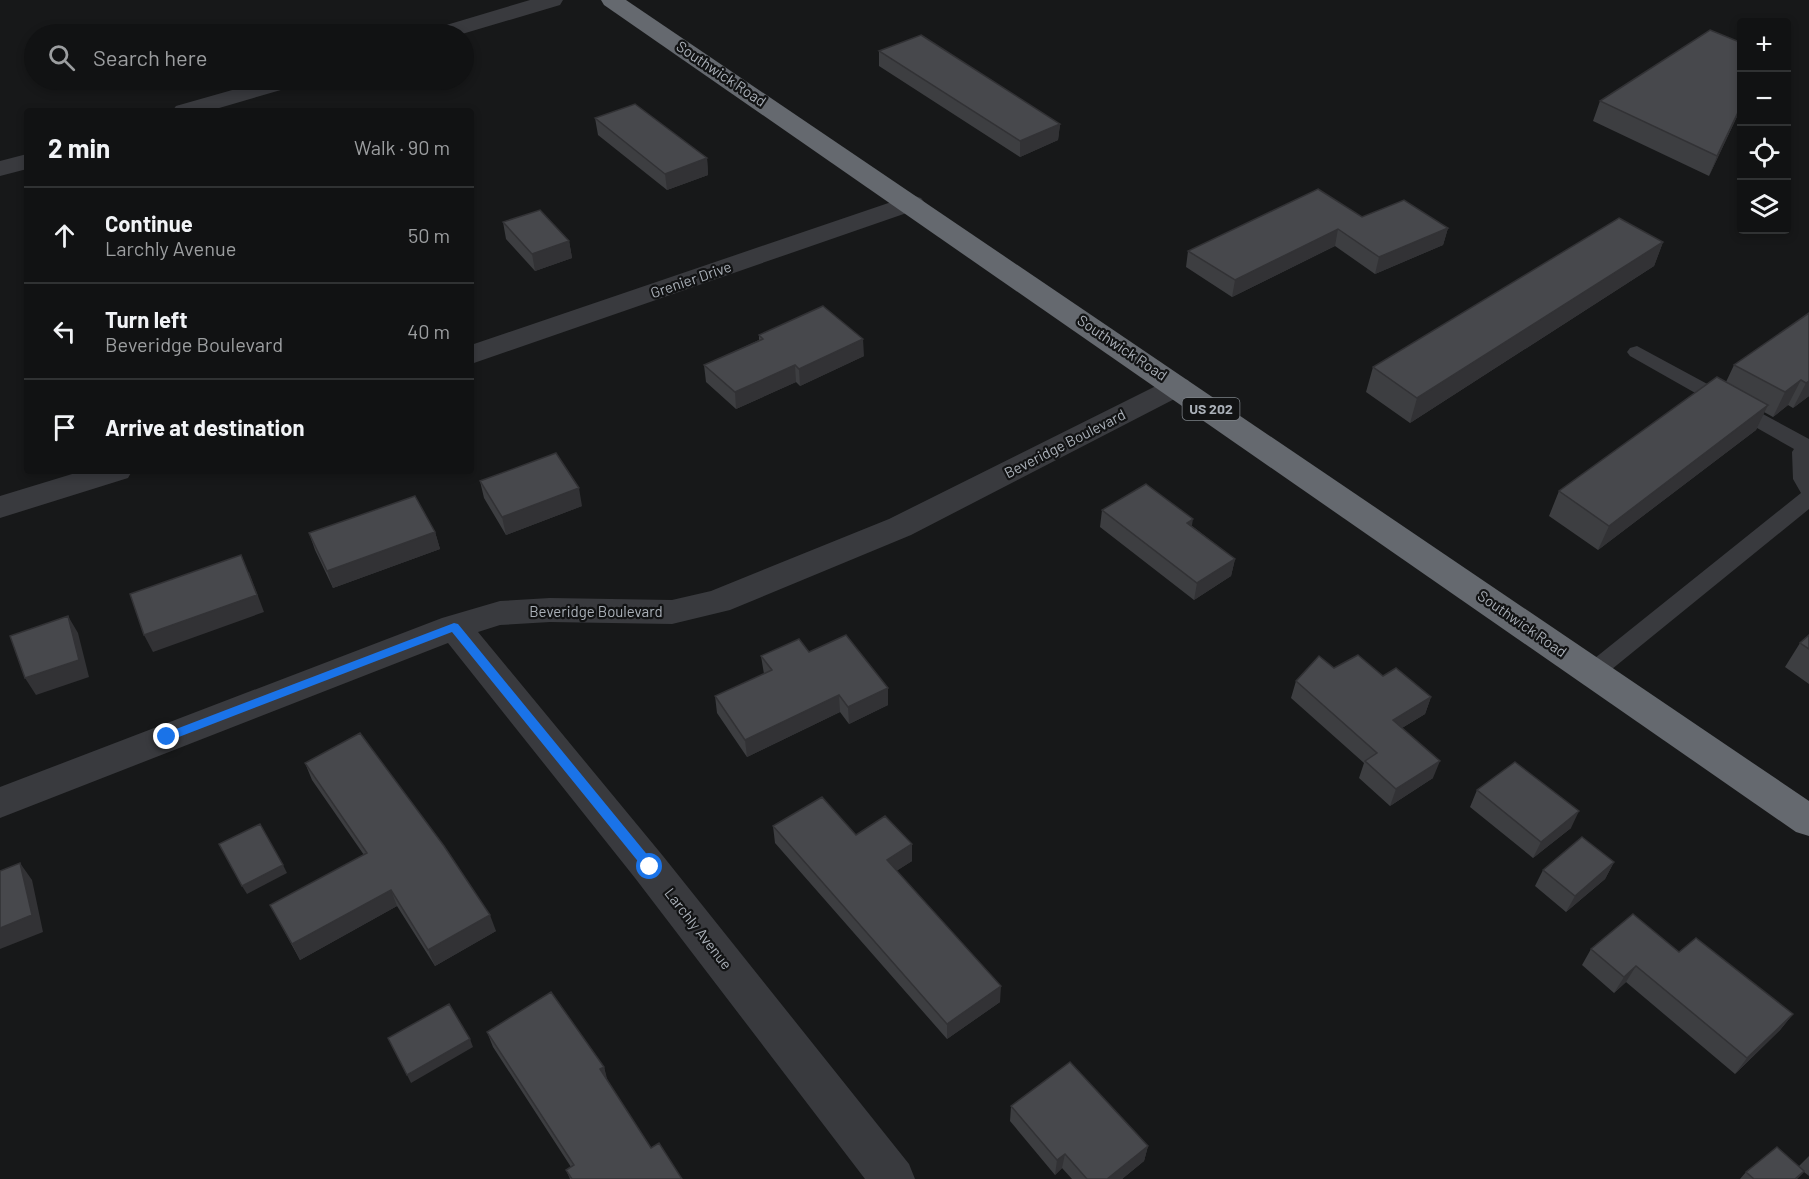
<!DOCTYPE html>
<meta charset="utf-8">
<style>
body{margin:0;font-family:Barlow,sans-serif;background:#1a1b1c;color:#f1f3f6}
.controls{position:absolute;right:18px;top:18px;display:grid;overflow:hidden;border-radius:6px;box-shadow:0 3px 9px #0003}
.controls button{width:54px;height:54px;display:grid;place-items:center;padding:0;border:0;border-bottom:2px solid #303233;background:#111213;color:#f1f3f6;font:30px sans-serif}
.stop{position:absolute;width:18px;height:18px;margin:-14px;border:4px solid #1a73e8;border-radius:50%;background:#fff}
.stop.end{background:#1a73e8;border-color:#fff;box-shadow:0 2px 6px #0008}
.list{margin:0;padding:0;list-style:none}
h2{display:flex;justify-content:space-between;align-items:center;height:78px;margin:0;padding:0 24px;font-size:26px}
h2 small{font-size:20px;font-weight:400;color:#9c9ea0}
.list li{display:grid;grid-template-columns:39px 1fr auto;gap:18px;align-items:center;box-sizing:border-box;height:96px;padding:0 24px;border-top:2px solid #303233}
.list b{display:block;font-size:22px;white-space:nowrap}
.list p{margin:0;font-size:20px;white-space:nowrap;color:#9c9ea0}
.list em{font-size:20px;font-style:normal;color:#9c9ea0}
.icon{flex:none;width:33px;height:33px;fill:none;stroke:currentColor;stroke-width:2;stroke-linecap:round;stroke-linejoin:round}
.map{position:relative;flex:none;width:1809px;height:1179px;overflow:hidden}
.search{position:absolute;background:#111213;box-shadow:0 3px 9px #0003;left:24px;top:24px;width:450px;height:66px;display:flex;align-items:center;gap:15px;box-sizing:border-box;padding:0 21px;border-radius:33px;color:#9c9ea0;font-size:22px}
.panel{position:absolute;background:#111213;box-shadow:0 3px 9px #0003;left:24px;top:108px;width:450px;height:366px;border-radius:6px}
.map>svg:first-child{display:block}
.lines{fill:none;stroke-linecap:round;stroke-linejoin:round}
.lane{fill:#393a3e;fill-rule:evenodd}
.street{fill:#393a3e;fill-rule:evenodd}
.highway{fill:#65696f;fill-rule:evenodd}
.wall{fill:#3d3e41}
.shaded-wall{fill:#323235}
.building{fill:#47484c;stroke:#323235;stroke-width:1.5}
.route{fill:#1a73e8}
.labels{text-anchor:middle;stroke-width:4.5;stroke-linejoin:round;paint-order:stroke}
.shield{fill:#121314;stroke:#7c8187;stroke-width:1.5}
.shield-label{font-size:14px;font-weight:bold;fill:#aab0b8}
.street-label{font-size:15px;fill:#aab0b8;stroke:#121314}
</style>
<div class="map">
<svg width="1809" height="1179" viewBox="0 0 1809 1179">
<rect width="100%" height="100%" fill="#171819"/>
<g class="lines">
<path class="lane" d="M1637 346 1809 439V509L1601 678 1593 681 1585 678 1581 672 1585 666 1801 493 1793 479 1792 452 1794 449 1630 356 1627 352 1630 348Z"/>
<path class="street" d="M530 0H563L560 5 462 34H430L433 29Z
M267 80H301L298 85 209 111H172L176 106Z
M27 154V169L0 176V161Z
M912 195 921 198 925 203 921 208 471 364V345Z
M1178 377 1188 380 1192 386 1188 392 911 535 730 610 672 624 550 622 500 625 478 632 663 856 909 1164 915 1179H865L635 878 448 643 0 818V787L442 618 500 601 550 598 672 600 711 591 889 519 1168 380Z
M82 471H132L128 478 0 518V496Z"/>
<path class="highway" d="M601 0H626L1809 801V836L1796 832 604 5Z"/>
</g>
<path class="wall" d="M879 51 1060 124 1058 140 1020 157 879 66Z
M1600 101 1742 106 1709 176 1593 121Z
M595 118 707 158 708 175 667 190 598 135Z
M1362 217 1448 228 1443 245 1375 274 1335 246 1232 297 1186 267 1188 251Z
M503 222 569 241 572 258 535 271 506 239Z
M1663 242 1654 266 1410 423 1366 392 1373 367Z
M1809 313V396L1793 408 1788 405 1773 417 1764 412 1756 430 1598 550 1549 516 1559 491 1726 382 1734 365Z
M759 335 864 356 800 386 796 382 736 409 706 382 704 365 759 340Z
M480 481 582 506 506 535 484 498Z
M1102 510 1192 526 1235 559 1231 576 1194 600 1100 527Z
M435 532 440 549 333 588 315 550 309 533Z
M1809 635V684L1785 667 1800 643Z
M809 652 888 705 849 724 840 712 747 757 717 713 715 696 764 674 761 656Z
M1334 668 1383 676 1431 697 1425 714 1402 728 1433 778 1390 806 1359 778 1364 763 1291 698 1296 681Z
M305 763 496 931 435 966 397 906 300 960 270 905 364 855 312 780Z
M1477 790 1571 828 1533 858 1470 807Z
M773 826 856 835 912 861 896 871 1000 1002 947 1039 775 843Z
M1614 862 1605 879 1566 912 1535 886 1543 870Z
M1591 949 1679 952 1793 1014 1780 1030 1735 1074 1626 982 1614 993 1582 965Z
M487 1032 604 1067 607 1081 651 1148 682 1179H570L566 1170 571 1167 493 1047Z
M1011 1106 1148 1146 1144 1161 1122 1179H1072L1062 1168 1055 1175 1010 1121Z
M1809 1156V1176L1804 1172 1797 1179H1740L1746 1172 1799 1166Z"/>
<path class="shaded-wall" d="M1742 104V106L1709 176 1717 156Z
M1060 124 1058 140 1020 157V141Z
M707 158 708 175 667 190 665 174Z
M1448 228 1443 245 1375 274 1379 257Z
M1338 229 1335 246 1232 297 1235 280Z
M569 241 572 258 535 271 532 254Z
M1663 242 1654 266 1410 423 1417 398Z
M863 339 864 356 800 386 799 369Z
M795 365 796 382 736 409 735 392Z
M1801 380 1788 405 1773 417 1785 392Z
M1809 381V396L1793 408 1806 383Z
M1768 405 1756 430 1598 550 1609 526Z
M579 488 582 506 506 535 502 517Z
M1193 519 1190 537 1187 523Z
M435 532 440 549 333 588 327 571Z
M1235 559 1231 576 1194 600 1197 583Z
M249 572 264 612 153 652 144 635Z
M68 616 78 633 89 677 36 695 25 678Z
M888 688V705L849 724 848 707Z
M839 695 840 712 747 757 745 740Z
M1431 697 1425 714 1387 737 1393 720Z
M1440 761 1433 778 1390 806 1396 789Z
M1579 811 1571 828 1533 858 1541 842Z
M912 844V861L887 877V860Z
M1614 862 1605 879 1566 912 1575 896Z
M20 863 32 880 43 932 0 949V928Z
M283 865 287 873 247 894 242 886Z
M391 890 397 906 300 960 292 944Z
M490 915 496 931 435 966 428 950Z
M1636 966 1626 982 1614 993 1624 977Z
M1001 986 1000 1002 947 1039V1024Z
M1793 1014 1780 1030 1735 1074 1747 1058Z
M470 1039 473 1047 411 1083 407 1075Z
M604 1067 608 1082 600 1069Z
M1148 1146 1144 1161 1122 1179H1107Z
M1065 1154 1062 1168 1055 1175 1057 1160Z"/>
<path class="building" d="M1710 30 1742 43V104L1717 156 1600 101Z
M921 35 1060 124 1020 141 879 51Z
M635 104 707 158 665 174 595 118Z
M1318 189 1362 217 1404 200 1448 228 1379 257 1338 229 1235 280 1188 251Z
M540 210 569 241 532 254 503 222Z
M1619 218 1663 242 1417 398 1373 367Z
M823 306 863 339 799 369 795 365 735 392 704 365 763 339 759 335Z
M1809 313V381L1806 383 1801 380 1785 392 1734 365Z
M1717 377 1768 405 1609 526 1559 491Z
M556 453 579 488 502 517 480 481Z
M1146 484 1193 519 1187 523 1235 559 1197 583 1102 510Z
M415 496 435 532 327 571 309 533Z
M241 555 257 595 144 635 130 594Z
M68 616 79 660 25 678 10 636Z
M846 635 888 688 848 707 839 695 745 740 715 696 772 670 761 656 799 639 809 652Z
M1809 635V649L1800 643Z
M1358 655 1383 676 1396 668 1431 697 1393 720 1440 761 1396 789 1365 761 1377 753 1296 681 1319 656 1334 668Z
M360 733 444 846 490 915 428 950 391 890 292 944 270 905 367 853 305 763Z
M1515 762 1579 811 1541 842 1477 790Z
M822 797 856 835 885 816 912 844 887 860 1001 986 947 1024 773 826Z
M260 824 283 865 242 886 219 844Z
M1582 837 1614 862 1575 896 1543 870Z
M20 863 32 915 0 928V871Z
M1633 914 1679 952 1696 938 1793 1014 1747 1058 1636 966 1624 977 1591 949Z
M551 992 604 1067 600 1069 651 1148 659 1143 682 1179H572L566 1170 574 1165 487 1032Z
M449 1004 470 1039 407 1075 388 1038Z
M1070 1062 1148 1146 1107 1179H1087L1065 1154 1057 1160 1011 1106Z
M1777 1147 1804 1171 1795 1179H1754L1746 1172Z"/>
<path class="route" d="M454 623 458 624 654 863V870H645L452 632 171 740 167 741 161 737 163 734Z"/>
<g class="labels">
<rect class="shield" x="1182.5" y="398" width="57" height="22" rx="4.5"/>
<g class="shield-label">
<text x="1211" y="414">US 202</text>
</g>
<g class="street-label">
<text transform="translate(721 74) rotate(34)" y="5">Southwick Road</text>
<text transform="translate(691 280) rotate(-19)" y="5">Grenier Drive</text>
<text transform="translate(1122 348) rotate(34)" y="5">Southwick Road</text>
<text transform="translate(1065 444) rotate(-27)" y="5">Beveridge Boulevard</text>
<text x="596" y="617">Beveridge Boulevard</text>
<text transform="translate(1522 624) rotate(35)" y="5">Southwick Road</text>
<text transform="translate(698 929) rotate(52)" y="5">Larchly Avenue</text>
</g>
</g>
</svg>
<div class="controls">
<button>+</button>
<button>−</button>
<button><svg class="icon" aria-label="locate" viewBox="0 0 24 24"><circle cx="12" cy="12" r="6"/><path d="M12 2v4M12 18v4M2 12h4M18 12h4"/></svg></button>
<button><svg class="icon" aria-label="layers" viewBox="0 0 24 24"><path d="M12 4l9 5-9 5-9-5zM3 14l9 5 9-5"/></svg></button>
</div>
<div class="stop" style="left:650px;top:867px"></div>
<div class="stop end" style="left:167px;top:737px"></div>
<div class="search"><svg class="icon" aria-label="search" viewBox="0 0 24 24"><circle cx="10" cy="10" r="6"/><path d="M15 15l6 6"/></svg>Search here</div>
<section class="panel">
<h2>2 min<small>Walk · 90 m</small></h2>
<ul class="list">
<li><svg class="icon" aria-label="ahead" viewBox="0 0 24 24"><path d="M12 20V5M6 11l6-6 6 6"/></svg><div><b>Continue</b><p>Larchly Avenue</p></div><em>50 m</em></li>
<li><svg class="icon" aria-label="left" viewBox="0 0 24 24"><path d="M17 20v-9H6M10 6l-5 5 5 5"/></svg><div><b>Turn left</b><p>Beveridge Boulevard</p></div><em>40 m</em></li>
<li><svg class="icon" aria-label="arrive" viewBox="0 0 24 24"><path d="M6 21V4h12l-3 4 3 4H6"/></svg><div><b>Arrive at destination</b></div></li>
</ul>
</section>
</div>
